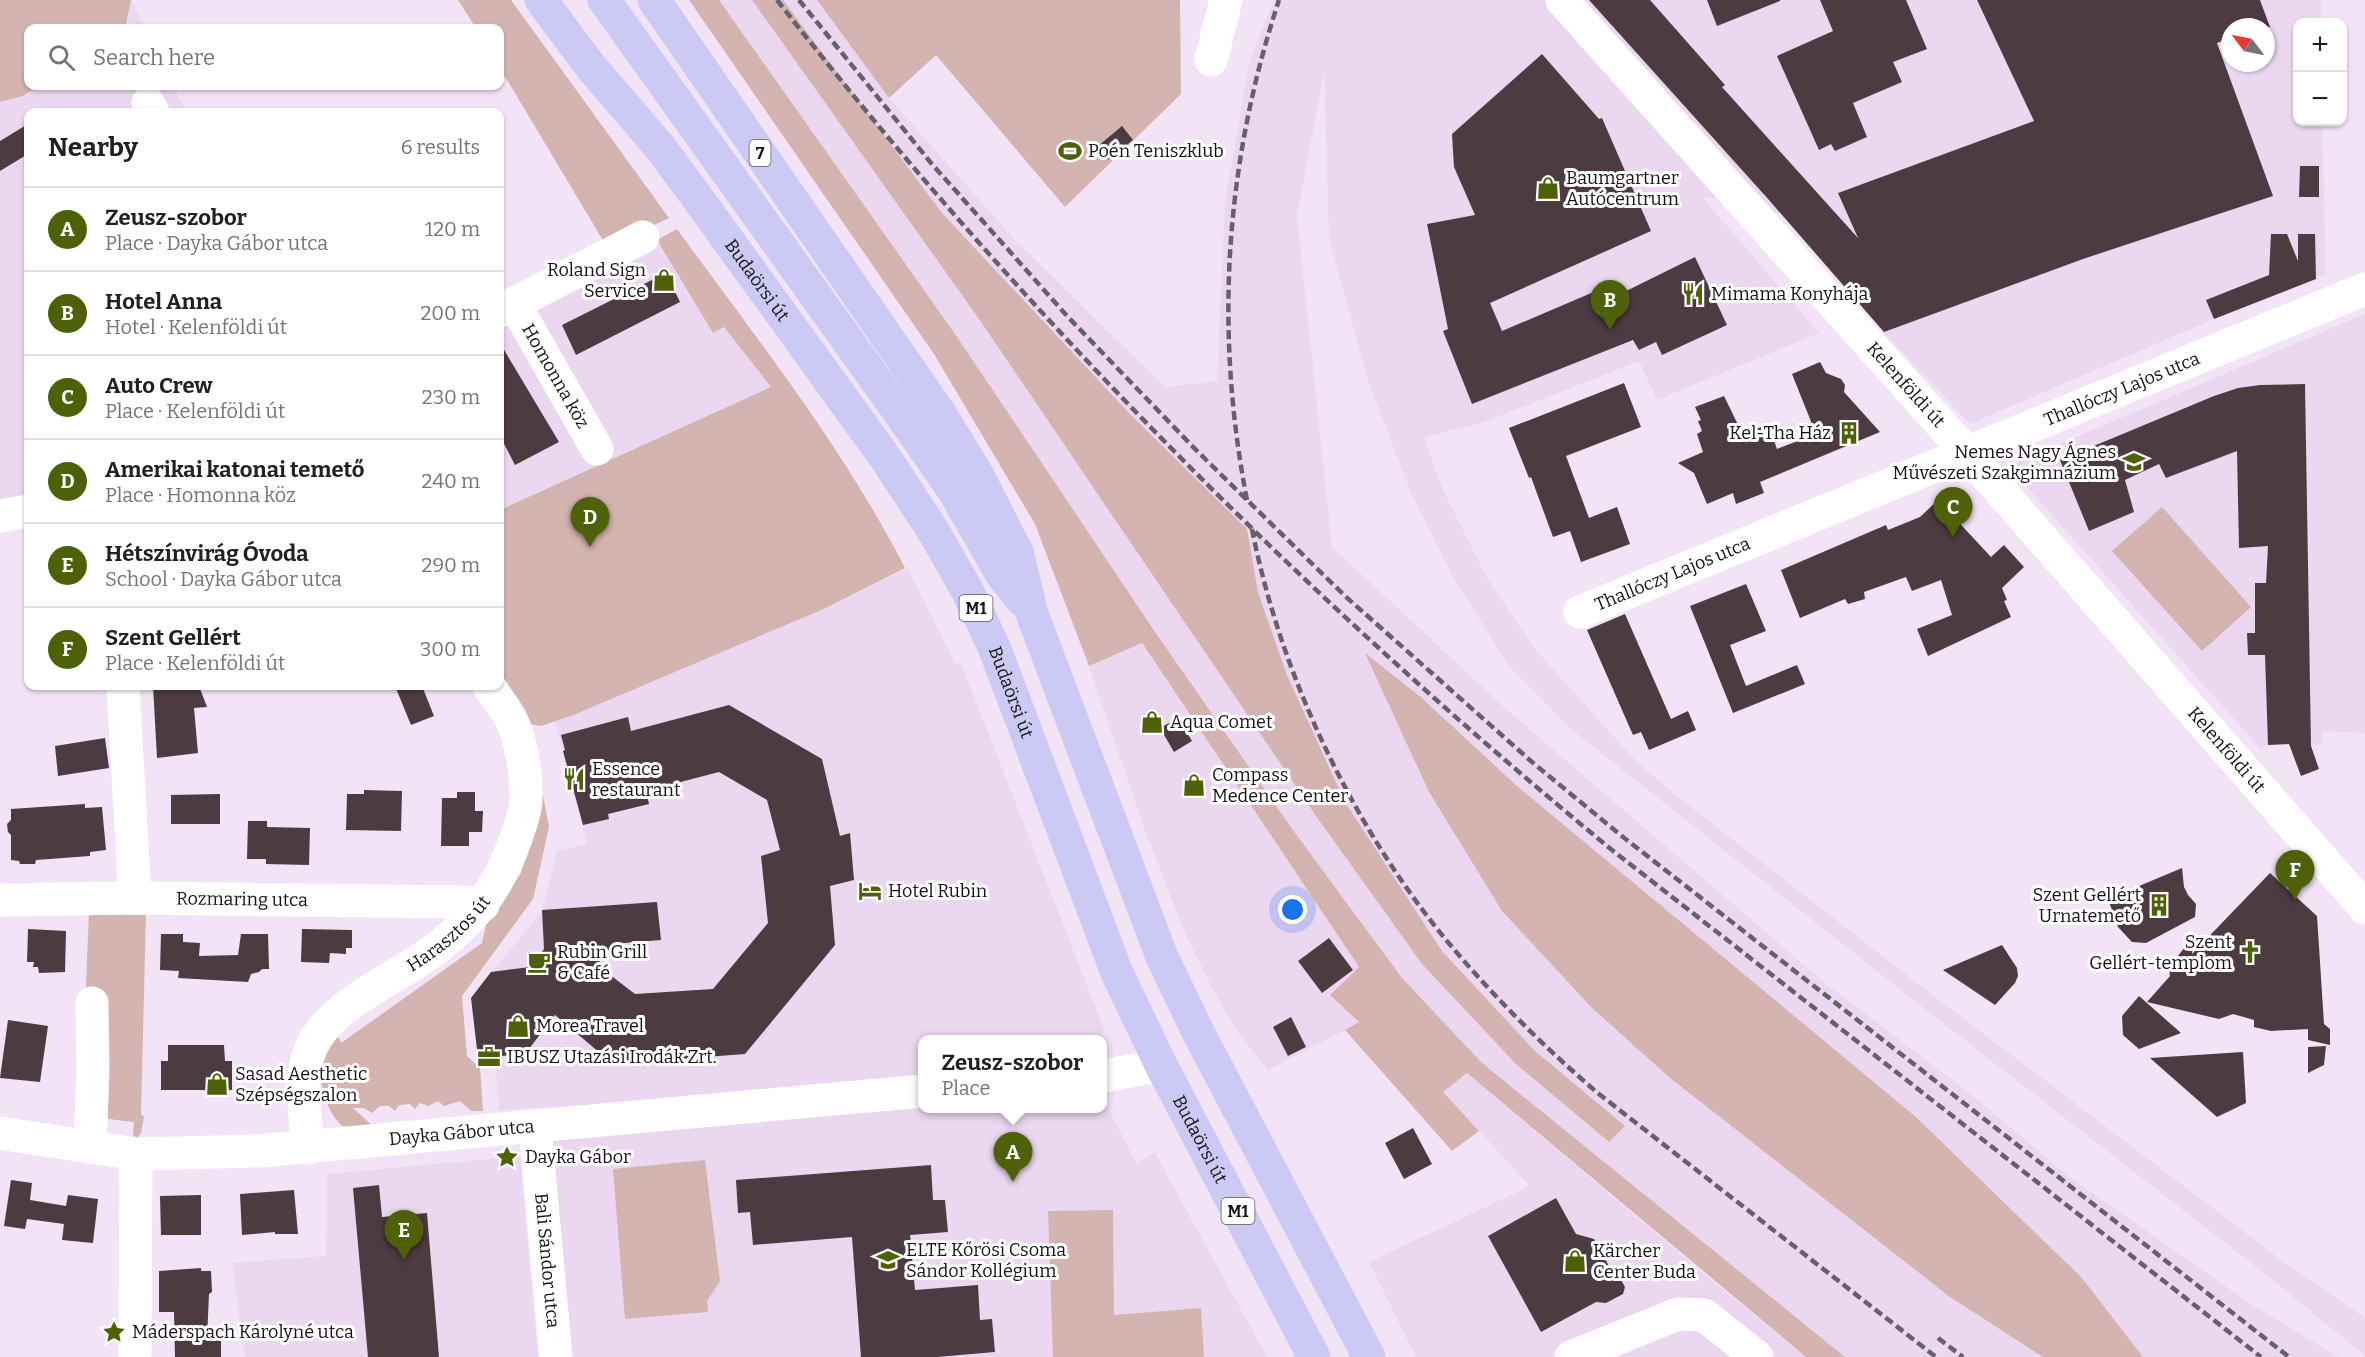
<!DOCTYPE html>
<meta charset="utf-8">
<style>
body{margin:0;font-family:Bitter,serif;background:#f2f2f2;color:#202124}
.controls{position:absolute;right:18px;top:18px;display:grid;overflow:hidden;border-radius:12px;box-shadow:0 2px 4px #0004}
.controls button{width:54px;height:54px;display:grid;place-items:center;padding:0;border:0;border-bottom:2px solid #e0e0e0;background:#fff;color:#202124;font:30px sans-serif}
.compass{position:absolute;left:2221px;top:18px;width:54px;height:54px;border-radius:50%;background:#fff;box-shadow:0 2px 4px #0004;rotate:302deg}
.you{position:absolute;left:1293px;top:910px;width:21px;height:21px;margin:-15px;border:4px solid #fff;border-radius:50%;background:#1a73e8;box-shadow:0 0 0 9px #1a73e833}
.badge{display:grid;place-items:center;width:39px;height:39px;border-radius:50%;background:#4e6109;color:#fff;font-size:20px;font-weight:700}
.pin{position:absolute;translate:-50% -50px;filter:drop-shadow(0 2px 3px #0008)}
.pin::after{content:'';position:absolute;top:32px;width:21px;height:18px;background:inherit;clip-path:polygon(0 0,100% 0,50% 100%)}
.popup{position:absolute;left:918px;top:1035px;width:189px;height:78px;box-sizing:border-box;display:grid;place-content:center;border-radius:12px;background:#fff;filter:drop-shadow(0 2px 4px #0005);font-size:20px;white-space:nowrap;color:#757577}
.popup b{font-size:22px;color:#202124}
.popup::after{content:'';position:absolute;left:50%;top:100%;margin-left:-12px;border:12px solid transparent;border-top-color:#fff}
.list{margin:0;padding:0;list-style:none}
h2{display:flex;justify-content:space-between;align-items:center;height:78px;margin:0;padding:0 24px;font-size:26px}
h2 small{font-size:20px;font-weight:400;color:#757577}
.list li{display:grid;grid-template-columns:39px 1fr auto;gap:18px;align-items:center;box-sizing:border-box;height:84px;padding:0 24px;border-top:2px solid #e0e0e0}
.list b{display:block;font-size:22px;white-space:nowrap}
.list p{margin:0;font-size:20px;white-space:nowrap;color:#757577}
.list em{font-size:20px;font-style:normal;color:#757577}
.icon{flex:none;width:33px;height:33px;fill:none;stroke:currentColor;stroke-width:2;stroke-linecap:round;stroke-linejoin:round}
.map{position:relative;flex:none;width:2365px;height:1357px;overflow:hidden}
.search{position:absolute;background:#fff;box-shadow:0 2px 4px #0004;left:24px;top:24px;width:480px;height:66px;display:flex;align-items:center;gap:15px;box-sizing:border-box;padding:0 21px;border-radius:12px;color:#757577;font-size:22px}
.panel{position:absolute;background:#fff;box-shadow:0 2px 4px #0004;left:24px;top:108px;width:480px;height:582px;border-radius:12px}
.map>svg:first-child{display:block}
.built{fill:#ebd8f0;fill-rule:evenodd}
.green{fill:#d4b4b0}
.building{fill:#4d3b42}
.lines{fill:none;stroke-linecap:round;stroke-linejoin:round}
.minor{stroke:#fff;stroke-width:33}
.major{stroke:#ccc9f4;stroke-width:33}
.rail{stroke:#675f69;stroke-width:4.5;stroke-dasharray:9 4.5;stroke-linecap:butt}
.labels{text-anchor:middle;stroke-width:6;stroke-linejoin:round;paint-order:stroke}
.shield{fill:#fff;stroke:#5c585d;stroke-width:1.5}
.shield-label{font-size:16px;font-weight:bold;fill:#161117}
.poi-label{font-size:18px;fill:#161117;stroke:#fff;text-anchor:start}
.street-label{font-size:18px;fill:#161117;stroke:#fff}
</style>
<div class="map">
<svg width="2365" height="1357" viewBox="0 0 2365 1357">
<rect width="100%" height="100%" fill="#f2e4f6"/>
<path class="built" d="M131 0 145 28H125Z
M719 0H752L979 319 1316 816 1422 964 1609 1142 1624 1126 1535 1051 1442 951 1345 802 1287 675 1258 592 1247 529 1132 416 942 213 783 0H817L889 98 1016 241 1165 387 1217 381 1225 201 1250 59 1274 0H2321V22H2298V122H2322L2326 274 2214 319 1970 424 1883 332 1781 214 1743 201 1702 197 1819 333 1657 400 1639 361 1482 423 1424 437 1444 492 1487 578 1534 648 1635 760 1673 793 1930 993 2281 1260 2365 1318V1356L2269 1277 1921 1006 1572 730 1509 666 1455 580 1411 493 1369 384 1329 239 1324 71 1297 216 1332 547 1504 707 1826 984 1966 1090 2071 1178 2248 1302 2338 1357H2143L2082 1278 1916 1117 1517 786 1422 697 1366 654 1429 792 1502 911 1591 1007 1670 1078 1950 1297 2043 1357H1845L1482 1063 1402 978 1293 830ZM2230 27H2266V63H2230Z
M37 86H173L186 112H28V498L0 503V102L23 96Z
M657 240 713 333 724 327 771 387 502 509 500 503V303Z
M2365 314V733L2323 731 2322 745H2268L2260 748 2008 466Z
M908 568 955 664 961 663 1104 1029 1101 1039 923 1040V1108H1103V1081L1106 1104 1136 1163 1155 1153 1267 1357H572L553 1153V1107L499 1110 495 1057 478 1058 471 998 542 911 557 851 587 844 555 722 826 608Z
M1141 643 1360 968 1359 1023 1268 1070 1240 1036 1213 990 1184 931 1142 823 1089 666Z
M1467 1073 1710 1279 1806 1357H1416L1369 1262 1530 1186 1443 1092Z
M520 1156 538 1357H245L232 1263 326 1256 327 1174Z"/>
<path class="green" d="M0 0H131L125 28H28V86H37L23 96 0 102Z
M458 0H511L669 218 607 247 500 68V28H476Z
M689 0H719L955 334 1158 636 1293 830 1402 978 1482 1063 1845 1357H1806L1467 1073 1443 1092 1479 1131 1452 1151 1345 1030 1359 1022 1330 995 1359 967 1142 643 1089 666 1035 524 934 354Z
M752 0H783L942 213 1132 416 1247 529 1258 592 1287 675 1345 802 1442 951 1535 1051 1625 1126 1609 1142 1517 1065 1422 964 1316 816 979 319Z
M817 0H1180L1181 94 1065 207 936 55 889 98Z
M677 229C757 339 843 447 905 568L826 608 571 716 541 726 530 724 524 717 500 671V510L771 387 724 327 713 333 657 240Z
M2162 507 2251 607 2202 651 2112 551Z
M1365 653 1421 697 1517 786 1916 1117 2082 1278 2143 1357H2043L1950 1297 1670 1078 1591 1007 1502 911 1429 792Z
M543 795 549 827 533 899 462 996 467 1056 480 1068 483 1111H471L460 1101 444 1106 438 1101 428 1106 420 1103 415 1109 410 1104 399 1105 395 1111 389 1106H380L372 1113 364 1108H353L375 1128C367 1128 353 1131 346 1128 327 1119 315 1072 322 1054 325 1048 330 1043 333 1038H339L341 1043 482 943 486 924 521 873Z
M89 911 146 913 141 1114 144 1117 141 1133 137 1138 133 1135 134 1122 108 1119 85 1008Z
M705 1160 720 1281 707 1301 708 1312 625 1319 613 1169Z
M1113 1210 1114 1315 1201 1308 1204 1357H1053L1048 1211Z"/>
<path class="building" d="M1589 0H1650L1725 85 1722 87 1858 238 1838 193 2034 121 1977 0H2260L2270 27H2230V38L2217 43 2273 196 2083 259 1884 332 1769 200Z
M1707 0H1780V1L1717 26Z
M1820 0H1906L1927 49 1893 62 1902 82 1853 103 1867 137 1835 151 1831 144 1819 150 1777 56 1833 31Z
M1542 54 1599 119 1602 118 1651 231 1490 303 1502 331 1596 291 1597 293 1612 287 1616 296 1695 257 1727 325 1662 355 1656 342 1639 350 1633 340 1472 404 1443 331 1448 329 1427 224 1475 215 1454 167 1452 134Z
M28 124V154L0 171V141Z
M1122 126 1133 140 1108 160 1097 147Z
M2300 166H2319V197H2299Z
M2271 234H2287L2298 261V234H2315L2316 279 2214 319 2206 300 2269 275Z
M666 273 680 302 576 355 562 325Z
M500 343 559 442 515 465 500 436Z
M1820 362 1826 373 1841 379 1845 385 1844 392 1880 432 1760 482 1764 493 1736 504 1733 493 1707 504 1694 473 1678 463 1703 452 1697 434 1702 431 1698 421 1701 420 1695 407 1724 396 1743 435 1768 424 1777 449 1816 434 1792 374Z
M1624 383 1641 427 1566 456 1589 518 1617 507 1630 544 1581 562 1570 531 1553 537 1531 477 1529 478 1509 428Z
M2305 384 2311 746 2319 769 2301 776 2289 744 2268 745 2265 655H2248L2247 633H2255V583H2266L2268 546 2239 548 2237 451 2166 478 2159 464 2125 480 2134 512 2089 531 2060 460 2214 396 2238 388 2260 385Z
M1938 500 1991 557 2004 545 2024 567 2002 588 2007 600 2004 601 2011 617 1928 656 1917 629 1952 615 1941 580 1912 591 1906 577 1864 592 1865 599 1848 604 1845 599 1800 618 1781 570 1886 525 1888 530 1920 517Z
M1746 584 1766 631 1730 645 1746 686 1797 665 1805 684 1733 713 1690 606Z
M1625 614 1671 719 1688 711 1696 730 1649 750 1641 732 1633 735 1587 630Z
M153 686H199L207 707 194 708 198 753 157 758Z
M395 686H422L434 716 411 725Z
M729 705 822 759 840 836 850 833 854 880 830 886 835 945 745 1054 613 1064 555 1015 525 1054 478 1058 471 998 491 972 530 967 544 949 542 910 657 902 661 940 613 944 597 965 635 994 713 989 768 923 761 856 780 850 767 800 719 772 646 791 649 804 608 814 609 819 583 825 563 751 565 750 561 735 628 717 631 731Z
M1178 718 1192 741 1174 752 1160 728Z
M105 738 109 768 58 776 55 746Z
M364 790 402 791 401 831 346 830 347 794H364Z
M457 792H475V811H483L482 832H469V846H441L442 798H457Z
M220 794V824H171V795Z
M85 804V808L102 807 106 850 90 852V856L36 860 35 864H20L19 861 11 860V835L8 832 7 824 11 820V809Z
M248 821H267V827L310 828 309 865 266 864V859H247Z
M2182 868 2184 887 2188 895 2196 904 2195 917 2146 943 2132 942 2118 927 2108 899Z
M2270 873 2317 916 2324 1024 2330 1029V1045L2308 1040V1029L2271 1031 2254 1027V1020L2233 1014 2219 1019 2147 1002 2170 976 2169 967 2193 937 2192 954Z
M28 929 66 931 65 972 39 973 38 967H33L34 962H27Z
M302 929 352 930V948H346V954L330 953 329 963 301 962Z
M161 934H183V942L200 943 199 956 238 955 241 934H268L269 969H262L259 972 251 974 248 982 178 978 179 971 160 970Z
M1329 938 1353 970 1322 993 1298 961Z
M2002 945 2017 968 2018 976 2015 983 1995 1005 1943 970Z
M2139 996 2181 1033 2139 1049 2123 1035 2122 1016Z
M1291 1017 1306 1047 1288 1056 1273 1027Z
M8 1020 48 1026 40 1082 0 1078Z
M168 1045H224L225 1061H232V1090H161V1061H168Z
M2326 1046 2324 1065 2308 1073V1047Z
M2243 1052 2246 1103 2217 1117 2150 1058Z
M1413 1128 1432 1164 1404 1179 1385 1143Z
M931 1165 933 1200H945L948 1232 910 1235 915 1290 978 1285 980 1320 992 1319 995 1352 937 1357H861L852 1237 753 1245 750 1212 738 1213 736 1180Z
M11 1180 32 1183 30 1200 66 1206 68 1195 98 1199 93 1243 62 1240 64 1224 27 1219 25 1229 4 1226Z
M379 1185 382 1217 427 1213 439 1357H368L353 1188Z
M294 1190 298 1234H275V1232L242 1235 240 1194Z
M201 1195V1235H161L160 1196Z
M1556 1198 1576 1234 1594 1239 1610 1268 1615 1269 1625 1287 1623 1294 1606 1303 1596 1302 1541 1332 1488 1236Z
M201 1268V1271H211L212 1292 209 1294 207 1339H221V1357H175L174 1312H159V1271Z"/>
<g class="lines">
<g class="minor">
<path id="s1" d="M1562 0 1967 453 2365 908"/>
<path d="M1211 60 1226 0"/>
<path d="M148 103 153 112"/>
<path id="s2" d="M514 303 597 449"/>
<path d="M500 311 643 237"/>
<path d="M0 516 28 511"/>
<path id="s3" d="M1580 612 2365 289"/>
<path d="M123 686 135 898"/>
<path id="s4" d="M0 900 135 898 465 902 483 905"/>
<path d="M1103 1076 1161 1065"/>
<path id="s5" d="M535 1127 556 1357"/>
<path id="s6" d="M0 1133 136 1154 258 1151 923 1091"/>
<path d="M90 1147 93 1071 92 1003"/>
<path id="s7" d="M308 1148C305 1111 296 1069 317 1037 338 1004 390 980 423 958 470 926 499 890 517 835 521 824 526 811 526 800 527 776 522 750 515 728 510 713 497 699 489 686"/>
<path d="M135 1357 136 1154"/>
<path d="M1571 1357 1678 1314 1704 1315 1757 1357"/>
</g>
<g class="major">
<path id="s8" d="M541 0 591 67 659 146 699 200 884 456 932 529 967 590 994 647 1117 973 1161 1065 1314 1357"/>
<path d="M604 0 911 429 955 493 1001 573 1022 600"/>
<path d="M654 0 941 415 977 474 1017 552 1032 614 1162 957 1198 1032 1369 1357"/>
</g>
<path class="rail" d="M777 0C1022 314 1304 597 1612 850L2261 1357
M799 0 931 163 1068 317 1198 452 1345 596 1532 762 1623 837 2289 1357
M1247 500C1214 330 1225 164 1279 0
M1252 529C1281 677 1355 832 1452 947 1497 1000 1546 1049 1599 1094L1936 1357
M1938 1338 1963 1357"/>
</g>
<defs>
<g id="stadium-bare" transform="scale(1.8)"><path d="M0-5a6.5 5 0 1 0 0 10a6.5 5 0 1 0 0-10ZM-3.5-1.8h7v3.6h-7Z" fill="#4e6109" stroke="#fff" stroke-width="2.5" paint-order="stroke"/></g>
<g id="shop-bare" transform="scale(1.8)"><path d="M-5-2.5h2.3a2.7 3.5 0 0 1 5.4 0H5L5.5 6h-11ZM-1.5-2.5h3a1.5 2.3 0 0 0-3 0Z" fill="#4e6109" stroke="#fff" stroke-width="2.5" paint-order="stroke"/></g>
<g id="restaurant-bare" transform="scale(1.8)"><path d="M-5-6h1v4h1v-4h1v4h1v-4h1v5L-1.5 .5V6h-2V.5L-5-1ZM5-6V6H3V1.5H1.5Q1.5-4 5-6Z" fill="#4e6109" stroke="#fff" stroke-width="2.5" paint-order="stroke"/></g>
<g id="building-bare" transform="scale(1.8)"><path d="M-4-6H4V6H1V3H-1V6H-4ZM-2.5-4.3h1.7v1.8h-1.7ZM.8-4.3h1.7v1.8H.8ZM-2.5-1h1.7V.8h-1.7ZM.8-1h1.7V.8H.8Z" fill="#4e6109" stroke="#fff" stroke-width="2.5" paint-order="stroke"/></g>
<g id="school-bare" transform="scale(1.8)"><path d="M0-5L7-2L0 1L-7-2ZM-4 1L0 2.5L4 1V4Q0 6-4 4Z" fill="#4e6109" stroke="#fff" stroke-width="2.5" paint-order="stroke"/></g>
<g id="hotel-bare" transform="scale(1.8)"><path d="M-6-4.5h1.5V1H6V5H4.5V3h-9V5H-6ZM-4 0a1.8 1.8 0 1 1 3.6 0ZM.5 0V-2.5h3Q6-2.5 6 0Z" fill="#4e6109" stroke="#fff" stroke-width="2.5" paint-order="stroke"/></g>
<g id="church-bare" transform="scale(1.8)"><path d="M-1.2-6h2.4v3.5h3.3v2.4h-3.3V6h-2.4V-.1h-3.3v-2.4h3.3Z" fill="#4e6109" stroke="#fff" stroke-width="2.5" paint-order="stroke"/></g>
<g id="cafe-bare" transform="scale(1.8)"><path d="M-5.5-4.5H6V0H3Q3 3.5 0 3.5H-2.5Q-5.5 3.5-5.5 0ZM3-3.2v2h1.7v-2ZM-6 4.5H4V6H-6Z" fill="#4e6109" stroke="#fff" stroke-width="2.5" paint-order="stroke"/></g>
<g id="office-bare" transform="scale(1.8)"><path d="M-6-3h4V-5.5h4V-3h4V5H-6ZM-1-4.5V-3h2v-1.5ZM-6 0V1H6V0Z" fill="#4e6109" stroke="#fff" stroke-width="2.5" paint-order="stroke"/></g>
<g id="sight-bare" transform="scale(1.8)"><path d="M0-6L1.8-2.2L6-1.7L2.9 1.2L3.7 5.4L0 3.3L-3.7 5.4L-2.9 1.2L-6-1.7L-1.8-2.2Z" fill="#4e6109" stroke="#fff" stroke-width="2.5" paint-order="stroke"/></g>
<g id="university-bare" transform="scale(1.8)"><path d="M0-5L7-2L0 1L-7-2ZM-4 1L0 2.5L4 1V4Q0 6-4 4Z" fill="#4e6109" stroke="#fff" stroke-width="2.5" paint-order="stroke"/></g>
</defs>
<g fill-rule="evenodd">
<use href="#stadium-bare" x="1070" y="151"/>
<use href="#shop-bare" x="1548" y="188"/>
<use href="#shop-bare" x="664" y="280"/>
<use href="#restaurant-bare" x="1693" y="294"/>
<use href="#building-bare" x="1849" y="433"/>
<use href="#school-bare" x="2134" y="462"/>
<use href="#shop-bare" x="1152" y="722"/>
<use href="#restaurant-bare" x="574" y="779"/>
<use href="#shop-bare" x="1194" y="785"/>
<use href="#hotel-bare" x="870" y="891"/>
<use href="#building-bare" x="2159" y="905"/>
<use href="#church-bare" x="2250" y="952"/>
<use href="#cafe-bare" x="539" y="962"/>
<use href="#shop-bare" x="518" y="1026"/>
<use href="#office-bare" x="489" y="1057"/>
<use href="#shop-bare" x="217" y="1084"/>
<use href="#sight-bare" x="507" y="1157"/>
<use href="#university-bare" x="888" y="1260"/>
<use href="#shop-bare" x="1575" y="1261"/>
<use href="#sight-bare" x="114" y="1332"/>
</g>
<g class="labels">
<g class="shield">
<rect x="749.5" y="140" width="21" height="26" rx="4.5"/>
<rect x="959.5" y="595" width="33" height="26" rx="4.5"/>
<rect x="1221.5" y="1198" width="33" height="26" rx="4.5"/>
</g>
<g class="shield-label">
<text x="760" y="159">7</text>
<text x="976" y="614">M1</text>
<text x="1238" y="1217">M1</text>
</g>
<g class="poi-label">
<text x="1088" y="157">Poén Teniszklub</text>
<text x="1566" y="184">Baumgartner<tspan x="1566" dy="21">Autócentrum</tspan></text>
<text x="646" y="276" text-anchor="end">Roland Sign<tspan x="646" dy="21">Service</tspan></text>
<text x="1711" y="300">Mimama Konyhája</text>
<text x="1831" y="439" text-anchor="end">Kel-Tha Ház</text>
<text x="2116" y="458" text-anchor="end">Nemes Nagy Ágnes<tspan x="2116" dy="21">Művészeti Szakgimnázium</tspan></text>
<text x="1170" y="728">Aqua Comet</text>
<text x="592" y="775">Essence<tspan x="592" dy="21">restaurant</tspan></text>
<text x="1212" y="781">Compass<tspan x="1212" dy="21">Medence Center</tspan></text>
<text x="888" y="897">Hotel Rubin</text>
<text x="2141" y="901" text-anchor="end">Szent Gellért<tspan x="2141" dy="21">Urnatemető</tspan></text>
<text x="2232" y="948" text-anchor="end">Szent<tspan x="2232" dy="21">Gellért-templom</tspan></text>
<text x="557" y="958">Rubin Grill<tspan x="557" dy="21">&amp; Café</tspan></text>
<text x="536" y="1032">Morea Travel</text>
<text x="507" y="1063">IBUSZ Utazási Irodák Zrt.</text>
<text x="235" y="1080">Sasad Aesthetic<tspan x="235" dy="21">Szépségszalon</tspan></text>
<text x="525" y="1163">Dayka Gábor</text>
<text x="906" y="1256">ELTE Kőrösi Csoma<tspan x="906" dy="21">Sándor Kollégium</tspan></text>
<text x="1593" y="1257">Kärcher<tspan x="1593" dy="21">Center Buda</tspan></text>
<text x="132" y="1338">Máderspach Károlyné utca</text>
</g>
<g class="street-label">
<text dy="6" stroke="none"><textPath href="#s8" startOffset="354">Budaörsi út</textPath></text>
<text dy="6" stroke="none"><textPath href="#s2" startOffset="84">Homonna köz</textPath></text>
<text dy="6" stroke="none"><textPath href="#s1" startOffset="516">Kelenföldi út</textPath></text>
<text dy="6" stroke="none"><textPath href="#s3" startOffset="586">Thallóczy Lajos utca</textPath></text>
<text dy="6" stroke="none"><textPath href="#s3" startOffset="100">Thallóczy Lajos utca</textPath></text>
<text dy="6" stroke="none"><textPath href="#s8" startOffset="840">Budaörsi út</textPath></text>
<text dy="6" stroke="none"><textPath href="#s1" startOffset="1002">Kelenföldi út</textPath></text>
<text dy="6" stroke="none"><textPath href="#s4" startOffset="242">Rozmaring utca</textPath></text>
<text dy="6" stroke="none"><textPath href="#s7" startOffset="282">Harasztos út</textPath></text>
<text dy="6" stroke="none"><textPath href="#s6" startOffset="464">Dayka Gábor utca</textPath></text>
<text dy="6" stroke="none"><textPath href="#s8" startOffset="1326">Budaörsi út</textPath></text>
<text dy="6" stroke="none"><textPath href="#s5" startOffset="134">Bali Sándor utca</textPath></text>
</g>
</g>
</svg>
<div class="controls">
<button>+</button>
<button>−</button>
</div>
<svg class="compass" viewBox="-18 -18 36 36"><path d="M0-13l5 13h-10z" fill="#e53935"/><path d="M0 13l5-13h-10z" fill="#757577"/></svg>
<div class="you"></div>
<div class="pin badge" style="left:1013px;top:1182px">A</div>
<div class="popup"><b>Zeusz-szobor</b>Place</div>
<div class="pin badge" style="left:1610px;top:330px">B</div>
<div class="pin badge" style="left:1953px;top:537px">C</div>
<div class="pin badge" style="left:590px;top:547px">D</div>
<div class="pin badge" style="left:404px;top:1260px">E</div>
<div class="pin badge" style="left:2295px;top:900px">F</div>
<div class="search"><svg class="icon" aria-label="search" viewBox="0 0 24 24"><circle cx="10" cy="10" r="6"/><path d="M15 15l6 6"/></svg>Search here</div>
<section class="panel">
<h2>Nearby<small>6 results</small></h2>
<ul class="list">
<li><span class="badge">A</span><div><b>Zeusz-szobor</b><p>Place · Dayka Gábor utca</p></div><em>120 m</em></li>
<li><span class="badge">B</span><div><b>Hotel Anna</b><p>Hotel · Kelenföldi út</p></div><em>200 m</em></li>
<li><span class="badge">C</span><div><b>Auto Crew</b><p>Place · Kelenföldi út</p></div><em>230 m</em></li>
<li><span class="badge">D</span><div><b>Amerikai katonai temető</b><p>Place · Homonna köz</p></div><em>240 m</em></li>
<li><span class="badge">E</span><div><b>Hétszínvirág Óvoda</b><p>School · Dayka Gábor utca</p></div><em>290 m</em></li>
<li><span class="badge">F</span><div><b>Szent Gellért</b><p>Place · Kelenföldi út</p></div><em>300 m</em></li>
</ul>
</section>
</div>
